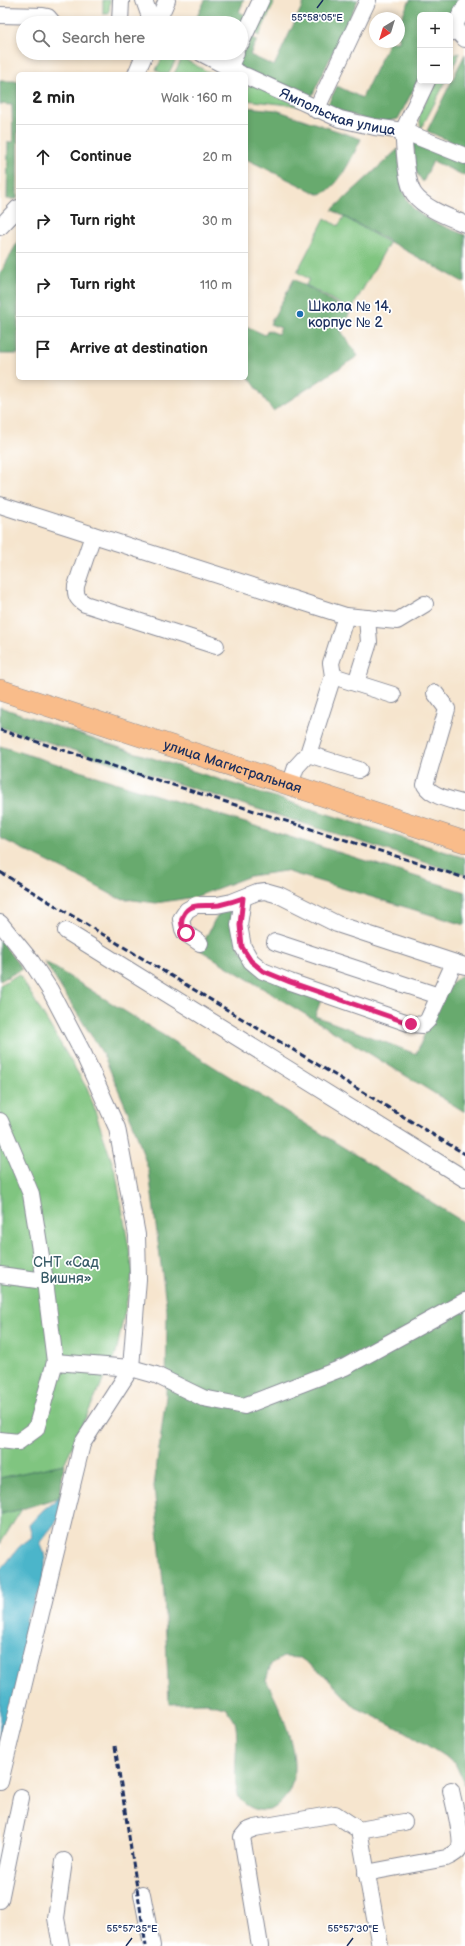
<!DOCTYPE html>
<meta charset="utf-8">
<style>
body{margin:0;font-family:"Balsamiq Sans",sans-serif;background:#f6f6f6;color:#222}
.controls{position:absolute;right:12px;top:12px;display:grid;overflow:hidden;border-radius:6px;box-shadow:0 2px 6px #0003}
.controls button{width:36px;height:36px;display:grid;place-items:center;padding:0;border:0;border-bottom:1px solid #e0e0e0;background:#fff;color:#222;font:20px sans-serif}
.compass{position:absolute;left:369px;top:12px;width:36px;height:36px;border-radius:50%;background:#fff;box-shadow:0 2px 6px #0003;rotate:218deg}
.stop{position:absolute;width:12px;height:12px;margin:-9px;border:3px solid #db2777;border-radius:50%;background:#fff}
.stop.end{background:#db2777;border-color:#fff;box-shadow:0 1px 4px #0008}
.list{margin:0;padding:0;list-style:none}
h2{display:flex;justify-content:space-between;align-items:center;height:52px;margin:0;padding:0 16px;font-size:17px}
h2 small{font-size:13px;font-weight:400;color:#767676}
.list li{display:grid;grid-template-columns:26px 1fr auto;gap:12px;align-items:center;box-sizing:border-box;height:64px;padding:0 16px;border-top:1px solid #e0e0e0}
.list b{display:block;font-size:15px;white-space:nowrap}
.list em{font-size:13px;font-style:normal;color:#767676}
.icon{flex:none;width:22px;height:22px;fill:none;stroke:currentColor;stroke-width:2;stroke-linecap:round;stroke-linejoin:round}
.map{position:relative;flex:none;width:465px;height:1946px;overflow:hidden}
.search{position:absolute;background:#fff;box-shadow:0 2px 6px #0003;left:16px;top:16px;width:232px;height:44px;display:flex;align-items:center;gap:10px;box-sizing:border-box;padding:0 14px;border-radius:22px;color:#767676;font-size:15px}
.panel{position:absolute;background:#fff;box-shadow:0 2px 6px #0003;left:16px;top:72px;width:232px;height:308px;border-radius:6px}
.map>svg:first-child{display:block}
.green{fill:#80c580;stroke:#4e7a6f}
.forest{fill:#68aa6e;stroke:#426c66}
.water{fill:#4cb5ca;stroke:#347294}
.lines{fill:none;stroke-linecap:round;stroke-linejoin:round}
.minor-casing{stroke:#888a96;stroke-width:18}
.major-casing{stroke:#888a96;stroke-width:22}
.minor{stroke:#fff;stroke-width:16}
.major{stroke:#f9bc8a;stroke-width:21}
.rail{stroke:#1b2f5e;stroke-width:3;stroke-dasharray:6 3;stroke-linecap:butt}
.route{stroke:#db2777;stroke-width:5}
.ticks{fill:none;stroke:#1b2f5e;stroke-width:1.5}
.poi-dot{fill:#1f6fb2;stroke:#fff;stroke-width:1.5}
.labels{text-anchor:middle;stroke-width:3.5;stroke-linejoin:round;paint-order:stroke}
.street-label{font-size:14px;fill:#1b2f5e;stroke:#fff}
.poi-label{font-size:14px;fill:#1b2f5e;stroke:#fff;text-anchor:start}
.park-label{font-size:14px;fill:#395c68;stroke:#fff}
.ticks-label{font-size:10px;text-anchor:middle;fill:#1b2f5e;stroke:#fff;stroke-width:3.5;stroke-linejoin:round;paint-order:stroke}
</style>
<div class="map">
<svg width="465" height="1946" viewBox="0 0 465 1946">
<rect width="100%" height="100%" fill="#fff"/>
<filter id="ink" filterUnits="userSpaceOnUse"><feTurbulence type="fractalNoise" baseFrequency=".025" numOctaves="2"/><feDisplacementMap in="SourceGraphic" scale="8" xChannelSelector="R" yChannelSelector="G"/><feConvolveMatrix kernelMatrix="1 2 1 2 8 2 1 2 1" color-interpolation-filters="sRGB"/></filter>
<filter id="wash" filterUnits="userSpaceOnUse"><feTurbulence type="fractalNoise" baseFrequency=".012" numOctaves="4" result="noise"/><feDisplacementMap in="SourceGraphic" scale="16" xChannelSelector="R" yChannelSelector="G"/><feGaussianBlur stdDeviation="0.9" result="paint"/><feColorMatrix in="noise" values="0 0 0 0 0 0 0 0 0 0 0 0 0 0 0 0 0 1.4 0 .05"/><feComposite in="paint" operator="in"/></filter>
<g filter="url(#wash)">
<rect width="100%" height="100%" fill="#f6e5ce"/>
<path class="green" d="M103 0H110L109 14H103Z
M269 0 274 3 259 36 252 32Z
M165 53H172L178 56 168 74H163L156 70Z
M460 53 450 73V56Z
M182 58 212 74H174Z
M251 81 306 107 246 100V92Z
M435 81H446L421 129 419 115Z
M344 217 389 243 351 310 306 285 309 279 297 272 325 218 338 226Z
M19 974 88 1090 116 1174 133 1272 116 1353 64 1464 0 1478V985Z
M22 1509 0 1544V1514Z"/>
<path class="forest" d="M205 0H244L239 12 250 17 241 36V23H194Z
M305 0H358L310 100 236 66 250 36 257 40 250 55 274 66Z
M410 0H461L450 20V15H420V77L398 119 375 123 327 106 337 86 362 98 389 42H399V22Z
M465 54V148L427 131Z
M0 81H18L17 199H7L8 142H13L12 105 0 104Z
M246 107 276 110 361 139C354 153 336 195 318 194L246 159Z
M413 139 465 162V176L433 161 423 182 416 172Z
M398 149C400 164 400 181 405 195 413 218 445 226 465 235V283L332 210Z
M18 241V354H0V274Z
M294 279 350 312 341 331 358 356 273 411 246 373V326L265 335 268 330 278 334 281 328 270 324Z
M0 707 102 742 465 858V875L0 727Z
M0 746 465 892V925L285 871 250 876 195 897 156 903 118 898 81 878 0 838Z
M237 906 240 950 321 1000 315 1016 416 1054C425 1035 444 979 465 974V1112L200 950 215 919 222 911Z
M0 940 22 969 0 981Z
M44 961 465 1223V1785L455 1763 408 1733 355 1707 322 1673 300 1658 283 1657 271 1664 266 1680C283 1713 315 1781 274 1808 265 1814 250 1809 243 1802 228 1789 241 1742 235 1722 233 1717 228 1712 225 1707L207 1703 169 1704 164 1594 154 1486 166 1396 167 1311 149 1172 134 1126 103 1054Z
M64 1464 60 1497 22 1509 0 1514V1478Z"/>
<path class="water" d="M60 1497V1517L40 1542C53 1566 39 1598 25 1619L31 1631 0 1759V1571L19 1547 32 1537 29 1525 43 1510Z"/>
</g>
<g filter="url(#ink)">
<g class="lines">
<g class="minor-casing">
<g id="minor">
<path d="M144 0 150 17 154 23"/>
<path d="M0 15 43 16 48 17 53 23"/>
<path d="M120 23 121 0"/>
<path d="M157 23 167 0"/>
<path d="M453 27 465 39"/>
<path d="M450 33 465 7"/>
<path d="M241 43 261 0"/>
<path d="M201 53 241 74"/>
<path d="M229 68 236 53"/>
<path d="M136 74 145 53"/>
<path id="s1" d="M246 76 340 119 375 127 403 131 427 81"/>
<path d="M316 110 368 0"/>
<path d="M465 156 403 131C405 148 405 181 414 194 425 209 449 217 465 224"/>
<path d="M0 227 18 208"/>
<path d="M0 505 346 616 331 663 333 676 308 754 296 767 290 785"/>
<path d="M93 535 76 586C75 595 77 599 85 604L216 646"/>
<path d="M346 616 397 621 425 604"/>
<path d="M333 676 393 695"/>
<path d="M356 683 369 642 367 618"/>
<path d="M435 693 447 709 425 785C432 797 452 800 465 804"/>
<path d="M308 754 359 770"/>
<path d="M243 898 239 925 243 947 251 961 263 971 290 982 411 1024 423 1025 428 1020 454 963"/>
<path d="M0 923 31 961 50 990 84 1055 117 1128 137 1235 138 1279 131 1368 55 1362"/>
<path d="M66 931 465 1179"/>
<path d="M275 942 439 996"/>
<path d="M200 943 185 933 183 929 181 919 187 910 196 905H217L232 902 257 892 265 891 279 895 337 924 465 966"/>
<path d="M0 1121 31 1194 45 1281 55 1362 36 1429 18 1442 0 1440"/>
<path d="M0 1275 45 1281"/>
<path d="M0 1782 82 1444 131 1368 156 1375 203 1398 244 1406 345 1367 465 1301"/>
<path d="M359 1830 404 1822"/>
<path d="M366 1873 446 1858C450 1856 456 1854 459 1849 464 1840 453 1801 451 1790"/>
<path d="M142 1894 152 1946"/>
<path d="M0 1900 21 1798"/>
<path d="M61 1946 56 1918 64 1861"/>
<path d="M260 1946 242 1837 247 1831 255 1828 335 1814 359 1830 380 1946"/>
</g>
</g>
<g class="major-casing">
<g id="major">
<path id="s2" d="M0 690 465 842"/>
</g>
</g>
<use href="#minor" class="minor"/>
<use href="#major" class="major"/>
<path class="rail" d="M0 730 465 878
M0 872 465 1154
M115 1746 146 1946"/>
</g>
</g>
<g class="lines" filter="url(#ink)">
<path class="route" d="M186 933C182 928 180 922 183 916 189 901 206 907 219 905 228 903 235 901 243 898L240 925 242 947 251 961 263 971 290 982 411 1024"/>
</g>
<path class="ticks" d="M317 8 323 0M126 1946 132 1938M347 1946 353 1938"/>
<circle class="poi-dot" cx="300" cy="314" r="4"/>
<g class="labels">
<g class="street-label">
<text dy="5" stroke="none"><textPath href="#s1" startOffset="99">Ямпольская улица</textPath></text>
<text dy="5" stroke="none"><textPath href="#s2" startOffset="245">улица Магистральная</textPath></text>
</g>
<g class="poi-label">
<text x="308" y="311">Школа № 14,<tspan x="308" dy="16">корпус № 2</tspan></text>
</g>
<g class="park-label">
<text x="66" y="1267">СНТ «Сад<tspan x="66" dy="16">Вишня»</tspan></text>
</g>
</g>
<g class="ticks-label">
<text x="317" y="21">55°58'05"E</text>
<text x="132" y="1932">55°57'35"E</text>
<text x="353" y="1932">55°57'30"E</text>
</g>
</svg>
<div class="controls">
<button>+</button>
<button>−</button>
</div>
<svg class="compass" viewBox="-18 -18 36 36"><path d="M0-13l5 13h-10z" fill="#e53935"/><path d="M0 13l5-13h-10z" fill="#767676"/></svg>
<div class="stop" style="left:186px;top:933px"></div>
<div class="stop end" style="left:411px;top:1024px"></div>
<div class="search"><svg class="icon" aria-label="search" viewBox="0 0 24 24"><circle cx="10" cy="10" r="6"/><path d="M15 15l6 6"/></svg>Search here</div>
<section class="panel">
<h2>2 min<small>Walk · 160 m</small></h2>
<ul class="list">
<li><svg class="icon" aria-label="ahead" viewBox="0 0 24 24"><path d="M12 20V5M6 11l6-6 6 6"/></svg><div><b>Continue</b></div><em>20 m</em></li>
<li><svg class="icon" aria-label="right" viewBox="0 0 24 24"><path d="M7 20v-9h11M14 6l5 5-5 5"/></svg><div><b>Turn right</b></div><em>30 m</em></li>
<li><svg class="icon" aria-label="right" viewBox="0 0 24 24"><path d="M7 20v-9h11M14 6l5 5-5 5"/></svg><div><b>Turn right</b></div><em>110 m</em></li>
<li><svg class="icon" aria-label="arrive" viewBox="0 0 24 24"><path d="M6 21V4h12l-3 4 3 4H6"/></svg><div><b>Arrive at destination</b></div></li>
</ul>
</section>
</div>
